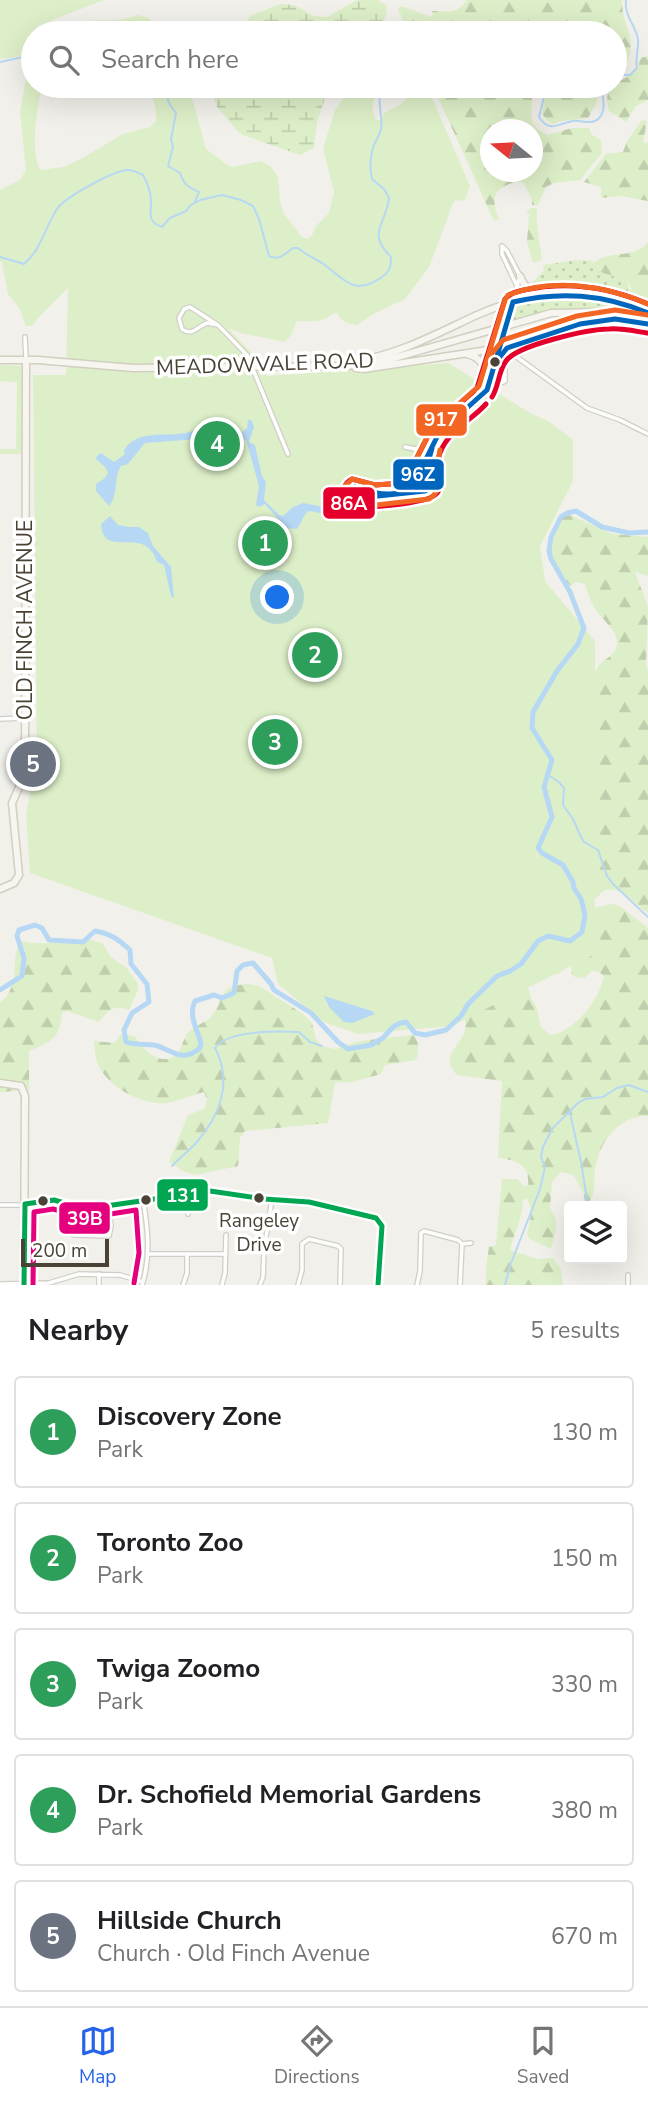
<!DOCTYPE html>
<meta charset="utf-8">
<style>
body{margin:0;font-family:"Nunito Sans",sans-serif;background:#f2f2f2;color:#202124}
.controls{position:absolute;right:21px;bottom:21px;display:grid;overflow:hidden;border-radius:7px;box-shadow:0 7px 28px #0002}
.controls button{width:63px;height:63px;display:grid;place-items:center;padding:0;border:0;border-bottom:2px solid #e0e0e0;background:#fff;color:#202124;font:35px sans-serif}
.compass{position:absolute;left:480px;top:119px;width:63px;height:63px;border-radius:50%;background:#fff;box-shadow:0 7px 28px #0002;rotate:288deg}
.scale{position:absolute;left:21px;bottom:18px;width:88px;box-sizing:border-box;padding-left:7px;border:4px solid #4a4335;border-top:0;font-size:19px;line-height:24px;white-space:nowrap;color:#4a4335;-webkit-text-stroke:5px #fff;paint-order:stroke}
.you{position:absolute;left:278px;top:598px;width:24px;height:24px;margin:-18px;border:5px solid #fff;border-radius:50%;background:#1a73e8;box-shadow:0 0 0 10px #1a73e833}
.badge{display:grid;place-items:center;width:46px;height:46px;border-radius:50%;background:#2563eb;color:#fff;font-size:23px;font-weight:700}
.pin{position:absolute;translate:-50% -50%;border:4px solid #fff;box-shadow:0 2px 7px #0006}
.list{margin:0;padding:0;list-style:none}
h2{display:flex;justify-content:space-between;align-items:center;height:91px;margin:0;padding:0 28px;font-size:30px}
h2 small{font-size:23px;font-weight:400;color:#757577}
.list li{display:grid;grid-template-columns:46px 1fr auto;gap:21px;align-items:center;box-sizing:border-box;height:112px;margin:0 14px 14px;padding:0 14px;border:2px solid #e0e0e0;border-radius:7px}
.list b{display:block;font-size:26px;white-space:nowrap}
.list p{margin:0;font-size:23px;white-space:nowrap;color:#757577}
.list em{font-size:23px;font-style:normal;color:#757577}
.icon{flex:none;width:38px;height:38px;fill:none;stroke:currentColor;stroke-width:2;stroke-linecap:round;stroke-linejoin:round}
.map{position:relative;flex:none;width:648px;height:1285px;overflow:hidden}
.search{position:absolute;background:#fff;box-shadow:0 7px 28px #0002;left:21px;right:21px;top:21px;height:77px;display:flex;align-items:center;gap:18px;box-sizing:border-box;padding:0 24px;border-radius:38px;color:#757577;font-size:26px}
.sheet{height:721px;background:#fff}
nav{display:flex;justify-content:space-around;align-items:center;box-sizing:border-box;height:98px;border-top:2px solid #e0e0e0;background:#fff;font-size:19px;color:#757577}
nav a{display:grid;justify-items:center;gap:4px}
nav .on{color:#2563eb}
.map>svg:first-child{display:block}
.grass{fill:url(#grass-dots)}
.forest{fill:url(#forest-firs);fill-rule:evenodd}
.wetland{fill:url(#wetland-marsh)}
.green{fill:#ddefc8}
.water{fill:#b6d8f4}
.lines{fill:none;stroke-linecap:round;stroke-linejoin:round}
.stream{stroke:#b6d8f4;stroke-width:2}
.river{stroke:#b6d8f4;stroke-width:5}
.street-casing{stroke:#d0cec8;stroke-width:6}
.secondary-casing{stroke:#d2cec0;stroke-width:9}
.street{stroke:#fdfdfc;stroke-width:3.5}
.secondary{stroke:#f7f5ef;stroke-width:6}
.street-bridge-casing{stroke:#d0cec8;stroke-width:6;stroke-linecap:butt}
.street-bridge{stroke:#fdfdfc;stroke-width:3.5}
.bus-1-casing{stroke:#fff;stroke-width:10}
.bus-2-casing{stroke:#fff;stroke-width:10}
.bus-3-casing{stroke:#fff;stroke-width:10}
.bus-4-casing{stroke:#fff;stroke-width:10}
.bus-5-casing{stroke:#fff;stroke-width:10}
.bus-1{stroke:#0065bd;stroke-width:5}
.bus-2{stroke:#00a651;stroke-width:5}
.bus-3{stroke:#e4002b;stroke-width:5}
.bus-4{stroke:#f26522;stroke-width:5}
.bus-5{stroke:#e5007d;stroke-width:5}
.bus-dot{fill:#4a4335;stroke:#fff;stroke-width:2.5}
.labels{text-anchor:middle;stroke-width:7;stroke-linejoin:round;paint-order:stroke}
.bus-label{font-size:19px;fill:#4a4335;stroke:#fff}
.street-label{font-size:21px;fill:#4a4335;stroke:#fff}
.line-badge{stroke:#fff;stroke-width:2.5}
.badge-label{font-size:19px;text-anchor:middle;font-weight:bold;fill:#fff}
</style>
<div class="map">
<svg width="648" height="1285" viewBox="0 0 648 1285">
<defs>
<pattern id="grass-dots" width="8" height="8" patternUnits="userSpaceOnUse" patternTransform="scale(1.75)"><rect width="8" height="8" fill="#ddefc8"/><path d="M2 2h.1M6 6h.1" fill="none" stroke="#bfceac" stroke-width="1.8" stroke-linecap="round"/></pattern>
<pattern id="forest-firs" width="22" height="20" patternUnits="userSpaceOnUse" patternTransform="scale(1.75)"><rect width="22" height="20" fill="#ddefc8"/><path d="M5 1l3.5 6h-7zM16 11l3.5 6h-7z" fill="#bfceac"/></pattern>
<pattern id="wetland-marsh" width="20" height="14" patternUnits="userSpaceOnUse" patternTransform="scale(1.75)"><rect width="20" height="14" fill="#ddefc8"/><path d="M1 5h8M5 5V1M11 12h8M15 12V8" fill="none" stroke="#bfceac"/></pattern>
</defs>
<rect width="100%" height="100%" fill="#f2f0ea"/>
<path class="grass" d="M577 260 593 261 591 265 602 272 627 279 629 289 642 298H648V311L597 295 562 291 540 293 527 285 536 279 544 270 543 265Z
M564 297 606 300 647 315 646 316C601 305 558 307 513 320L519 302Z"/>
<path class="forest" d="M467 0H622C622 30 641 38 623 71H615V33H408L398 8 402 6 431 17 433 15 432 11C448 11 456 15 467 0Z
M648 56V100L635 107 626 122 609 111C601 82 621 84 638 70L640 58Z
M433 86H531C536 105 521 124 548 135L572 128H589L591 134 601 140 602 153 580 180 554 183 546 187 538 205 532 206V200L524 183C518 181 514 182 507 185 491 191 493 205 499 219L494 221ZM490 130H532V172H490Z
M547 86H598L597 102 588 118 561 121 554 124 549 122 542 114Z
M644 120 647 121 643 142 648 143V201L621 196 601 198V187L584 182 606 154 623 152 627 141 641 121Z
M532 208H537C536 226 540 242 542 260L533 263 527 242 529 214 526 211Z
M648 242V298C633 297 632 291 627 279 615 276 598 274 591 265 608 248 633 261 648 242Z
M570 515 613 534 648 537V576L635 572 648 607 646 663 648 672V913C633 903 612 875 597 898L592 899 590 681C594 675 597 667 602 662 606 659 611 656 614 652 626 634 599 619 593 605 589 598 587 591 585 584L576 582 570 586C546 556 544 554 560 517Z
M614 904 621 907 648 928V1116C618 1116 599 1142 595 1170 593 1187 598 1191 586 1206L583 1192 573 1175 561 1172 552 1182 550 1207 556 1220V1230L551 1249 530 1239 527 1235C529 1222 535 1208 526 1198L523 1200C523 1216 514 1234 510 1250L537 1259 553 1258 561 1269 563 1285H486V1267L489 1247 496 1245 502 1179H517L524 1186 528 1185C530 1164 515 1160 498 1158L502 1081 457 1075C438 1056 462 1045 465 1030 467 1022 463 1016 461 1008L564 962 560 973 535 980 530 984 528 988 531 998 536 1006 541 1027 550 1035C574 1033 600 999 604 976L599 972 592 971 584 978 575 977 572 974 571 968 593 911 597 907Z
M88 939 102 943 112 958 127 968 138 984V990L129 1010C112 1004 109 1010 99 1022L67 1011 62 1013C59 1040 52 1041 29 1051V1090L0 1092V1003C25 981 7 957 22 941 43 946 66 941 88 939Z
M248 984 259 986 303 1014 312 1023 316 1039 322 1046 334 1049 360 1041 413 1035C420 1041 419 1052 416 1060L385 1065 381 1074 352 1082H335L328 1123 245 1131 240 1138 238 1166 196 1175 185 1172 169 1162 188 1115 204 1109 207 1100 204 1092C191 1095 179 1101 166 1103 143 1105 111 1089 100 1068 95 1060 95 1050 94 1041L115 1043 120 1035C126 1035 132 1034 136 1038 144 1047 151 1060 167 1059 181 1057 181 1044 187 1034 192 1027 203 1024 210 1018 227 1001 214 986 248 984Z"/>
<path class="wetland" d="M357 0H378L386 5C389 20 379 25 369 33H248L246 23 250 16 280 4 294 5 314 16 327 17Z
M212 86H329L317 122 314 148 300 155 240 134 217 107 212 93Z"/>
<path class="green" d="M0 0H104L37 26 33 33V55L0 59Z
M138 15 149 18 159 33H67C85 16 93 22 115 20 123 20 131 17 138 15Z
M33 76V86H42C37 108 30 150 40 170L63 167 79 160 123 134 150 127 156 121V111L150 86H182L193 101 206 149 226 164 233 167 261 161 270 166 278 177 280 202 284 214 302 237 308 239 312 235 316 226 329 213 334 192 323 148 335 110 353 86H385C373 96 369 105 376 120H381L384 113 401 104 414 89 429 91 470 186 465 200 454 201 429 267 405 299 375 313 357 325C349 324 341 322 338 314L334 313C323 323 313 321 297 321L291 335 285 342 240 333 228 328 248 349 267 376 448 363 530 413 548 421 573 440V481L540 546 545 581 595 641V954L452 1026 358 1034 324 1022 278 984 272 958 30 873 26 814 37 760 33 375H66L68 288 39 317 32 326H26L19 308 8 294 2 263 0 261V190L20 180 26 170 20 112 26 79Z
M0 365 23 366V454H0V449H16L17 382 0 381Z"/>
<path class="water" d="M248 419 252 421 254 427 249 442 255 445 262 476 266 482 264 500 279 515 283 516 293 507 303 503 319 506 373 505 363 513C352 512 336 508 326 514L309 511 306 513 297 529 286 528 265 504 259 507 256 505 259 486 246 440 219 429 198 439 145 443 128 464 121 466C113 479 119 494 109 506L96 491V484L105 478 108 473 106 468 95 458 101 453 114 462 125 454 124 450C137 429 165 437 185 433 196 431 207 424 218 426 225 427 232 432 239 435L247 428Z
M110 516 118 525 129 527H139L148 533 153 546 171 567 174 598 171 596 164 565 157 562C145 523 103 561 101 524Z
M324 996 372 1011 375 1014 352 1023 344 1022 329 1007Z"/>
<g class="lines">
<path class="stream" d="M114 33C125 29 134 24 146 28L148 33
M0 62 33 55
M615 75H630L637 68C635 58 639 48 638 39 635 24 624 16 626 0
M163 86 170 105 176 113 171 139 173 147 168 166 180 173C184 185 188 187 199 192L195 202
M544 86 545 93 539 117C550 134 559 123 573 121 580 120 588 124 595 121 608 115 603 96 601 86
M0 257 24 264C41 250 45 227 57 209 64 198 114 170 128 170 133 170 139 173 143 175 147 182 152 195 151 204 150 216 149 222 162 227L170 218 186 211 191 205 200 200 222 195 241 200 253 206 259 219 269 256C280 261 284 254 293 248H298C307 256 317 259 326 266 345 280 354 295 379 279 389 273 391 268 391 257 366 232 386 225 389 198L384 189 372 179C369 167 370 157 374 145 376 140 380 135 381 129 383 118 378 106 380 95L393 89 410 86
M548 775 559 782 564 788 563 805 573 819 580 835 584 842 598 850 607 876 613 884 648 917
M570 1113 581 1162 588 1206
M172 1166C180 1157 189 1151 196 1143 220 1116 233 1082 215 1048 227 1030 279 1031 299 1032L310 1042 322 1046
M505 1285 510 1266 540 1189 545 1167 541 1157 543 1147 552 1129 578 1103 585 1099 603 1097 617 1088 629 1085 648 1092"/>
<path class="river" d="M0 990 22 976 24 958 17 936 19 930 35 925 42 928 49 940 83 942 95 931C110 933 119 940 130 950L131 964 147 984 149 1002 132 1013 124 1030 126 1042C135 1045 144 1044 154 1045 172 1049 181 1064 200 1048L201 1043C197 1029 188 1015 195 1001L214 995 222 998 234 993 237 971 243 965 253 963 271 984 274 990 311 1013 338 1042 348 1049 371 1045 383 1038 393 1027 400 1023 406 1022 415 1033 425 1035 446 1030 461 1016 468 1004 497 976 510 971 521 964 538 941 548 936 570 941 582 932 585 915 581 899 574 888 573 882 563 865 542 853 538 848 552 817 544 787 552 760 532 728 533 712 557 671 578 644 584 628 570 592 551 559 549 551 551 537 561 517 567 513 576 511 602 527 629 533 648 532"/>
<g class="street-casing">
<path id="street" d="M502 246 507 251 520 276 510 313
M502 246V254L517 286
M218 325 207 323C198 326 192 337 182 329L179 318 184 309 190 307 218 325 247 355 288 454
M25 337 26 359
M495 357 502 337
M489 381 499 384 505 381V360L507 357 514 355 587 408 620 420 648 434
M477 400 487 382
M405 447 415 449 427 444 482 396 488 387 492 368
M0 719 24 718
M186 1194 188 1214
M0 1205H20L54 1200 85 1209 210 1191 264 1199 309 1202 376 1218 380 1221 382 1226 380 1236 378 1285
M67 1231 74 1235 109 1236 111 1226 108 1206
M148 1254H225
M0 1284 49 1283 79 1274 120 1275 143 1282
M99 1285V1274
M142 1285C151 1258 148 1228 143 1200
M183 1285 187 1273V1254
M222 1285 225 1273 226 1235
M260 1285 263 1277 264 1250 272 1199
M298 1285 302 1270V1244L309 1239 338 1246 341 1249 340 1285
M417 1285 420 1271 421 1233 424 1231 458 1240 462 1244 471 1243
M460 1285 462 1244
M628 1285V1275"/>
</g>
<g class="secondary-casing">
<path id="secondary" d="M520 276C524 287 531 294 544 294
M467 354C482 358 485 367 489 381
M0 360H38L133 368 347 366 387 360 551 313 598 312 648 321
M357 361C400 354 438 333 477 315 532 290 593 287 648 313
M356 368 364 369 494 349 580 324 595 321 620 319 647 324
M492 369 498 357 506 349
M0 889 14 883 19 875 12 803 25 774 26 360
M0 1083 21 1086 25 1096 24 1285"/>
</g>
<use href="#street" class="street"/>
<use href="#secondary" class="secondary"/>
<g class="street-bridge-casing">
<path id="street-bridge" d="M502 337 510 313"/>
</g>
<use href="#street-bridge" class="street-bridge"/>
<g class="bus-1-casing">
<path id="bus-1" d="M513 302C560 291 603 294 648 313
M495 363 507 348 580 324 615 319 648 324
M432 448 429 459 431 484 430 488 425 491 359 498 352 495 355 487C372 493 397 499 412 487L439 433 487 390 513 302"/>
</g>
<g class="bus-2-casing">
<path id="bus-2" d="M25 1204 54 1200 85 1209 210 1191 264 1199 309 1202 376 1218 382 1226 378 1285
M24 1285 25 1204"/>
</g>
<g class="bus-3-casing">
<path id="bus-3" d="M477 388 505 299C510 293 516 292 524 290 566 281 609 287 648 304
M474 391 432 428 405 481 403 483 375 485 352 479C344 483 341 492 345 501 350 504 354 506 360 507 373 507 432 504 438 492 443 483 436 470 438 460 443 433 470 422 486 404
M492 397C499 386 498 372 506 361 517 345 589 329 609 329 622 328 634 331 647 333"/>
</g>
<g class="bus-4-casing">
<path id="bus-4" d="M488 358 503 340 577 316 615 310 648 315
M440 450C435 469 447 488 429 499L359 507 348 503 344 499 345 486 352 479 375 485 403 483 405 481 432 428 479 386 505 300 508 295C553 278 604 285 648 304"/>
</g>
<g class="bus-5-casing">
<path id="bus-5" d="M33 1285 34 1212 53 1209 85 1218 136 1210 139 1253 134 1283"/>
</g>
<use href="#bus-1" class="bus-1"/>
<use href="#bus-2" class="bus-2"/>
<use href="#bus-3" class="bus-3"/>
<use href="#bus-4" class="bus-4"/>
<use href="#bus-5" class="bus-5"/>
</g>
<g class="bus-dot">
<circle cx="495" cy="362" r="6"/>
<circle cx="259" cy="1198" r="6"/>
<circle cx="146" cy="1200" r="6"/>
<circle cx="43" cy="1201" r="6"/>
</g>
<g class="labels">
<g class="bus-label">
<text x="259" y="1227">Rangeley<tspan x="259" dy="24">Drive</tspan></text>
</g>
<g class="street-label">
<text transform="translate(265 364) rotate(-2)" y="7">MEADOWVALE ROAD</text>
<text transform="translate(25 620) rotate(-90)" y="7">OLD FINCH AVENUE</text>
</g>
</g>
<g class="line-badge">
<rect x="415" y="403" width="53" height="34" rx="7" fill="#f26522"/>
<rect x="392" y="458" width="53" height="33" rx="7" fill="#0065bd"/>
<rect x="322" y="486" width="54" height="34" rx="7" fill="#e4002b"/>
<rect x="156" y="1178" width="53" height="34" rx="7" fill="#00a651"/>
<rect x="58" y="1201" width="53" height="34" rx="7" fill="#e5007d"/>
</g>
<g class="badge-label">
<text x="441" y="426">917</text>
<text x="418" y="481">96Z</text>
<text x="349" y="510">86A</text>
<text x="183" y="1202">131</text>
<text x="85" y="1225">39B</text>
</g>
</svg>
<div class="controls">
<button><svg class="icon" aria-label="layers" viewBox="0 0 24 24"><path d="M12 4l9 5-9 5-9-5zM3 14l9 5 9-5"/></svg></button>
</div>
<svg class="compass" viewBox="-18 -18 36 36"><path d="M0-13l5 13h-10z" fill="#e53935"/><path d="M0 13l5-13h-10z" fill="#757577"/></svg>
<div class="scale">200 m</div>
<div class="you"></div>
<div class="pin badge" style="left:265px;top:543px;background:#2e9e5b">1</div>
<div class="pin badge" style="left:315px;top:655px;background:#2e9e5b">2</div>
<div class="pin badge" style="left:275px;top:742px;background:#2e9e5b">3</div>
<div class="pin badge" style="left:217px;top:444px;background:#2e9e5b">4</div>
<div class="pin badge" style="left:33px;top:764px;background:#6b7280">5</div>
<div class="search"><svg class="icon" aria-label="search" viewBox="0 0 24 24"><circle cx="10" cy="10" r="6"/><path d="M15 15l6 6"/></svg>Search here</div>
</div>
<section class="sheet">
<h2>Nearby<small>5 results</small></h2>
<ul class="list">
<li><span class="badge" style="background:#2e9e5b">1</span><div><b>Discovery Zone</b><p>Park</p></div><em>130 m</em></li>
<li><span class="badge" style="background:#2e9e5b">2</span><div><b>Toronto Zoo</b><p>Park</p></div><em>150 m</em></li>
<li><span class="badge" style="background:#2e9e5b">3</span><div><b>Twiga Zoomo</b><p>Park</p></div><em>330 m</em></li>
<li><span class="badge" style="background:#2e9e5b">4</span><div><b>Dr. Schofield Memorial Gardens</b><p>Park</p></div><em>380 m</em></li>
<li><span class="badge" style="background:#6b7280">5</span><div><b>Hillside Church</b><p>Church · Old Finch Avenue</p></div><em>670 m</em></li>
</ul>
</section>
<nav>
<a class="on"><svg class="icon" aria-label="map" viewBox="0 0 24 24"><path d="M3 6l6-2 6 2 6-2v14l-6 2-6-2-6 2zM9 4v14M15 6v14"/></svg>Map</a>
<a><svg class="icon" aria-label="directions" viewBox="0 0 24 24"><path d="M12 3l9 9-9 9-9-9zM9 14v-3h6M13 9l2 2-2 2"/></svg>Directions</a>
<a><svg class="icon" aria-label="saved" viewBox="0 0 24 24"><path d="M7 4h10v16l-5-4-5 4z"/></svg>Saved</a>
</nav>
